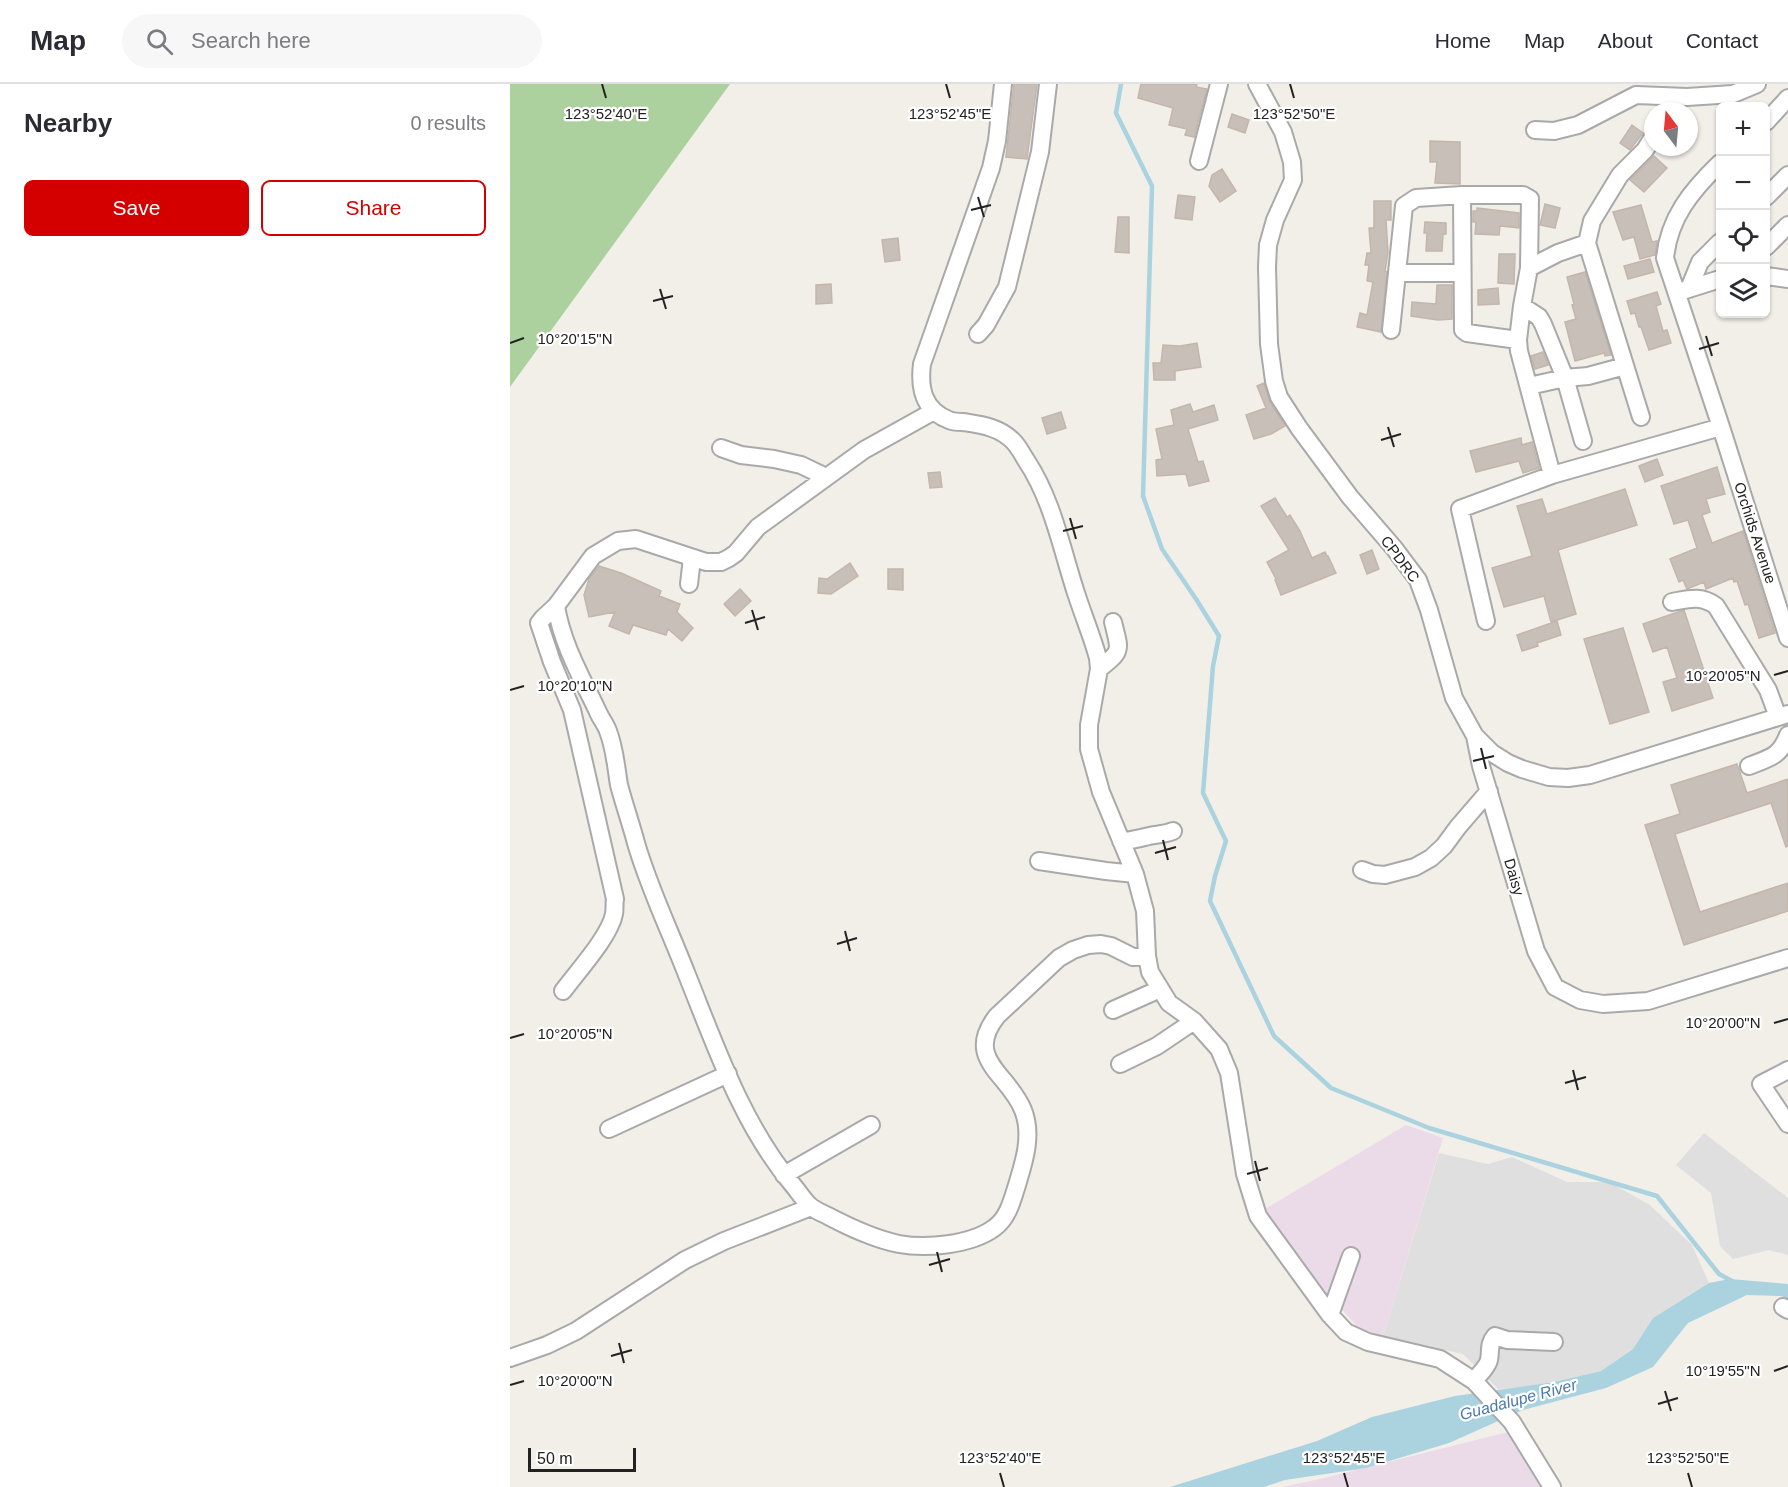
<!DOCTYPE html>
<meta charset="utf-8">
<style>
body{margin:0;font-family:Helvetica,sans-serif;background:#f7f7f7;color:#2b2b33}
.controls{position:absolute;right:18px;top:18px;display:grid;overflow:hidden;border-radius:9px;box-shadow:0 2px 4px #0004}
.controls button{width:54px;height:54px;display:grid;place-items:center;padding:0;border:0;border-bottom:2px solid #e1e1e2;background:#fff;color:#2b2b33;font:30px sans-serif}
.compass{position:absolute;left:1134px;top:18px;width:54px;height:54px;border-radius:50%;background:#fff;box-shadow:0 2px 4px #0004;rotate:344deg}
.scale{position:absolute;left:18px;bottom:15px;width:108px;box-sizing:border-box;padding-left:6px;border:3px solid #222;border-top:0;font-size:16px;line-height:21px;white-space:nowrap;color:#222;-webkit-text-stroke:4px #fff;paint-order:stroke}
.list{margin:0;padding:0;list-style:none}
h2{display:flex;justify-content:space-between;align-items:center;height:78px;margin:0;padding:0 24px;font-size:26px}
h2 small{font-size:20px;font-weight:400;color:#7c7c81}
.actions{display:flex;gap:12px;padding:18px 24px}
.actions a{flex:1;padding:14px 0;border:2px solid #d40000;border-radius:9px;text-align:center;font-size:21px;color:#d40000}
.actions .main{background:#d40000;color:#fff}
.icon{flex:none;width:33px;height:33px;fill:none;stroke:currentColor;stroke-width:2;stroke-linecap:round;stroke-linejoin:round}
.map{position:relative;flex:none;width:1278px;height:1403px;overflow:hidden}
header{display:flex;align-items:center;gap:36px;box-sizing:border-box;height:84px;padding:0 30px;background:#fff;border-bottom:2px solid #e1e1e2}
header strong{font-size:28px}
nav{display:flex;gap:33px;margin-inline-start:auto;font-size:21px}
.search{width:420px;height:54px;background:#f7f7f7;display:flex;align-items:center;gap:15px;box-sizing:border-box;padding:0 21px;border-radius:33px;color:#7c7c81;font-size:22px}
main{display:flex}
aside{flex:1;background:#fff}
.map>svg:first-child{display:block}
.residential{fill:#e0dfdf}
.industrial{fill:#ebdbe8}
.forest{fill:#add19e}
.water{fill:#aad3df}
.lines{fill:none;stroke-linecap:round;stroke-linejoin:round}
.stream{stroke:#aad3df;stroke-width:4.5}
.building{fill:#c7bfb8;stroke:#c4b6ab;stroke-width:1.5}
.minor-casing{stroke:#a9a9a9;stroke-width:20}
.minor{stroke:#fff;stroke-width:16}
.ticks{fill:none;stroke:#222;stroke-width:2}
.labels{text-anchor:middle;stroke-width:4.5;stroke-linejoin:round;paint-order:stroke}
.street-label{font-size:15px;fill:#222;stroke:#fff}
.water-label{font-size:16px;font-style:italic;fill:#4a7aab;stroke:#fff}
.ticks-label{font-size:15px;text-anchor:middle;fill:#222;stroke:#fff;stroke-width:4.5;stroke-linejoin:round;paint-order:stroke}
</style>
<header>
<strong>Map</strong>
<div class="search"><svg class="icon" aria-label="search" viewBox="0 0 24 24"><circle cx="10" cy="10" r="6"/><path d="M15 15l6 6"/></svg>Search here</div>
<nav><a>Home</a><a>Map</a><a>About</a><a>Contact</a></nav>
</header>
<main>
<aside>
<h2>Nearby<small>0 results</small></h2>
<ul class="list">
</ul>
<div class="actions"><a class="main">Save</a><a>Share</a></div>
</aside>
<div class="map">
<svg width="1278" height="1403" viewBox="0 0 1278 1403">
<rect width="100%" height="100%" fill="#f2efe9"/>
<path class="residential" d="M1194 1049 1278 1114V1171L1259 1166 1223 1175 1210 1162 1201 1109 1166 1081Z
M929 1069 978 1080 1002 1073 1057 1098H1099L1140 1121 1182 1161 1199 1199 1143 1234 1123 1265 1091 1287 1044 1298 1004 1304 988 1305 953 1270 873 1253Z"/>
<path class="industrial" d="M896 1041 933 1054 873 1253 847 1242 823 1216 809 1208 755 1125Z
M998 1348 1030 1403H772L814 1394Z"/>
<path class="forest" d="M0 0H220L0 303Z"/>
<path class="water" d="M1220 1195 1278 1200V1215L1271 1212 1237 1211 1178 1239 1143 1283 1096 1304 1013 1326 939 1359 856 1384 775 1396 754 1403H660L807 1357 862 1333 945 1312 1044 1298 1091 1287 1123 1265 1143 1234 1199 1199Z"/>
<g class="lines">
<path class="stream" d="M611 0 606 29 642 102 633 412 652 465 686 515 709 552 703 582 693 709 716 757 705 792 700 817 764 952 821 1004 919 1044 1147 1112 1209 1190 1222 1197"/>
</g>
<path class="building" d="M504 0H527L517 75 496 73Z
M631 0H687L686 3 697 5 684 53 675 51 677 45 659 41 663 24 628 14Z
M722 30 739 36 735 49 718 43Z
M1122 41 1133 49 1120 66 1110 59Z
M920 57 950 58V100L925 99 927 78H920Z
M1144 72 1157 84 1134 108 1120 96Z
M712 85 726 107 710 118 699 102 702 91Z
M668 111 685 113 682 136 665 134Z
M864 117H881V136H876L878 168 875 187 877 188 871 248 847 243 850 229 857 231 863 198 857 197 859 181H855L857 169H861L859 144H864Z
M1035 120 1050 124 1045 144 1030 141Z
M1131 121 1142 158 1147 157V158L1145 171 1130 175 1124 153 1113 156 1103 128Z
M967 124 1009 129V144L990 142 989 151 965 150 966 138H963V127H967Z
M608 133H619V169L605 168Z
M915 138 936 139V150H933L932 167H916L917 149H914Z
M388 154 390 176 375 178 372 156Z
M989 170H1005L1004 200 988 199Z
M1140 175 1144 188 1118 195 1114 182Z
M1075 188 1101 271 1095 272 1094 269 1065 277 1055 238 1066 235 1062 221 1064 220 1057 193Z
M321 200 322 219 306 220V201Z
M927 201H942V235L928 236 901 232 902 218 926 220Z
M988 204 989 220 968 221V206Z
M1147 208 1151 220 1146 222 1153 247 1157 246 1161 259 1139 266 1131 243H1129L1125 229 1121 230 1117 217Z
M687 259 691 283 665 287V296H644L643 279H651L653 261 670 262Z
M1033 268 1038 281 1025 285 1021 272Z
M754 299 760 318 775 342 761 350 744 355 736 331 756 324 747 302Z
M680 320 683 328 704 321 708 336 678 345 688 378 693 377 699 397 679 402 676 390 647 392 646 376 652 375 646 345 664 341 661 326Z
M551 328 556 344 537 350 532 334Z
M1011 354 1012 361 1022 358 1029 384 1013 389 1009 377 966 388 960 367Z
M1147 375 1153 391 1135 398 1129 382Z
M1207 383 1215 410 1196 415 1200 428 1192 431 1202 459 1233 447 1265 549 1249 554 1238 520 1235 521 1227 497 1224 498 1223 494 1196 505 1194 498 1177 505 1173 496 1169 498 1160 475 1187 464 1178 436 1164 440 1151 402Z
M430 388 432 403 420 404 418 389Z
M1115 405 1127 441 1048 466 1066 530 1041 538 1034 512 994 523 982 484 1022 472 1007 422 1032 415 1037 430Z
M765 414 777 433 780 431 790 447 802 474 815 468 817 472H818L826 489 771 511 765 496 766 495 757 478 779 466 751 422Z
M862 466 869 485 857 490 850 471Z
M340 479 348 492 321 510 308 509 309 494 317 495Z
M89 482 111 489 151 507 149 512 170 520 167 528 183 544 172 557 158 545 156 551 123 541 119 550 99 542 105 528 79 533 74 511 79 495Z
M378 485H393V506L378 505Z
M230 505 241 517 225 532 214 520Z
M1174 526 1203 614 1162 627 1153 598 1167 594 1157 563 1143 568 1133 540Z
M1047 537 1051 551 1027 559 1028 562 1012 567 1007 551Z
M1113 544 1139 628 1100 640 1074 555Z
M1227 680 1237 709 1278 695V762L1276 763 1261 719 1165 750 1190 828 1278 799V827L1174 861 1135 741 1170 730 1161 701Z"/>
<g class="lines">
<g class="minor-casing">
<path id="minor" d="M493 0 487 57 481 84 412 280C409 304 413 326 439 336 443 338 449 338 453 338 472 341 489 343 503 357 509 363 512 370 516 376 543 417 551 463 566 509 573 531 582 552 588 574L589 585 579 641V665L591 708 625 790 635 827 637 872 640 888 659 919 684 937 709 965 719 989 735 1090 748 1132 820 1231 836 1248 858 1258 930 1275 964 1297 1002 1338 1042 1403
M747 0 773 48 782 78 783 96 765 136 758 161 757 183 759 260 764 297 769 313 789 344 840 413 884 464 908 496 919 526 944 614 965 652 982 669 998 679 1012 685 1039 693 1058 694 1080 691 1278 630
M1256 38 1278 14
M1025 46 1044 47 1068 41 1126 11 1177 13 1223 10 1247 0
M689 77 709 0
M1210 79C1181 107 1159 134 1155 174L1211 343 1278 554
M952 111 953 246 957 249 1008 256
M1256 113 1278 91
M1256 163 1278 141
M1019 184 1048 169 1077 159
M887 189H952
M1256 192 1278 195
M1179 205 1190 178 1210 158
M1172 207 1210 195
M1012 222 1029 233 1033 240 1055 294 1073 357
M881 246 894 122 906 114 952 111H1013L1020 115 1019 184 1012 222 1008 256 1009 267 1042 391
M468 250 476 241 497 203 530 68 538 0
M1019 302 1055 294 1078 292 1115 282
M1131 333 1077 159 1082 137 1110 91 1135 66 1143 53
M211 364 231 371 264 375 291 381 316 393
M179 500 182 474
M1162 518C1179 515 1191 511 1206 522L1258 606 1268 633
M46 522C52 560 72 594 88 628 91 635 96 641 98 647 105 665 106 683 109 701 114 720 121 740 126 759 139 804 160 847 177 891 206 963 232 1040 282 1100 288 1107 293 1115 299 1121 304 1126 312 1129 318 1132 341 1144 364 1155 389 1160 416 1165 461 1161 484 1144 498 1134 502 1117 507 1101 514 1078 523 1051 513 1026 499 990 453 975 487 932L549 874 563 866 578 861 591 860 601 862 623 873 637 872
M976 537 950 425 1042 391 1211 343
M589 585C613 566 610 567 603 538
M965 652 971 682 1026 867 1045 903 1070 916 1093 920 1138 917 1278 874
M1239 682C1259 674 1270 673 1278 651
M611 757C620 757 626 755 635 753 645 750 653 751 663 747
M529 777 596 787 625 790
M852 786 863 790 875 791 905 783 921 774 934 762 948 743 979 707
M53 907C67 888 100 852 104 830 105 825 104 820 105 815L62 626 42 578 29 539 33 534 46 522 83 472 108 457 126 455 196 478H211L219 474 226 469 248 443 354 366 424 327
M603 926 650 905
M610 980 647 962 684 937
M1278 986 1251 1000 1278 1040
M99 1045 218 990
M274 1091 361 1041
M1273 1223 1278 1226
M820 1231 841 1172
M0 1274 37 1261 66 1247 175 1176 214 1157 301 1123
M964 1297C969 1290 977 1284 979 1276 981 1267 978 1260 985 1252L997 1256 1044 1258"/>
</g>
<use href="#minor" class="minor"/>
</g>
<path class="ticks" d="M92 0 96 14M436 0 440 14M780 0 784 14M468 113 474 133M461 126 481 121M150 205 156 225M143 217 163 212M1196 252 1202 272M0 259 14 254M1189 265 1209 259M878 343 884 363M871 356 891 350M560 434 566 455M553 447 573 442M242 526 248 546M235 539 255 533M1264 591 1278 587M0 606 14 602M971 664 976 685M963 677 984 672M653 756 658 776M645 769 666 763M335 847 340 867M327 860 347 854M1264 939 1278 935M0 954 14 950M1063 986 1068 1006M1055 999 1076 993M745 1077 750 1097M737 1090 758 1084M427 1168 432 1188M419 1181 440 1175M109 1259 114 1279M101 1272 122 1266M1264 1287 1278 1282M0 1301 14 1297M1155 1307 1161 1327M1148 1320 1168 1314M490 1389 494 1403M834 1389 838 1403M1178 1389 1182 1403"/>
<g class="labels">
<g class="street-label">
<text transform="translate(1245 449) rotate(72)" y="5">Orchids Avenue</text>
<text transform="translate(890 475) rotate(53)" y="5">CPDRC</text>
<text transform="translate(1004 793) rotate(74)" y="5">Daisy</text>
</g>
<g class="water-label">
<text transform="translate(1008 1315) rotate(-15)" y="6">Guadalupe River</text>
</g>
</g>
<g class="ticks-label">
<text x="96" y="35">123°52'40"E</text>
<text x="440" y="35">123°52'45"E</text>
<text x="784" y="35">123°52'50"E</text>
<text x="65" y="260">10°20'15"N</text>
<text x="1213" y="597">10°20'05"N</text>
<text x="65" y="607">10°20'10"N</text>
<text x="1213" y="944">10°20'00"N</text>
<text x="65" y="955">10°20'05"N</text>
<text x="1213" y="1292">10°19'55"N</text>
<text x="65" y="1302">10°20'00"N</text>
<text x="490" y="1379">123°52'40"E</text>
<text x="834" y="1379">123°52'45"E</text>
<text x="1178" y="1379">123°52'50"E</text>
</g>
</svg>
<div class="controls">
<button>+</button>
<button>−</button>
<button><svg class="icon" aria-label="locate" viewBox="0 0 24 24"><circle cx="12" cy="12" r="6"/><path d="M12 2v4M12 18v4M2 12h4M18 12h4"/></svg></button>
<button><svg class="icon" aria-label="layers" viewBox="0 0 24 24"><path d="M12 4l9 5-9 5-9-5zM3 14l9 5 9-5"/></svg></button>
</div>
<svg class="compass" viewBox="-18 -18 36 36"><path d="M0-13l5 13h-10z" fill="#e53935"/><path d="M0 13l5-13h-10z" fill="#7c7c81"/></svg>
<div class="scale">50 m</div>
</div>
</main>
